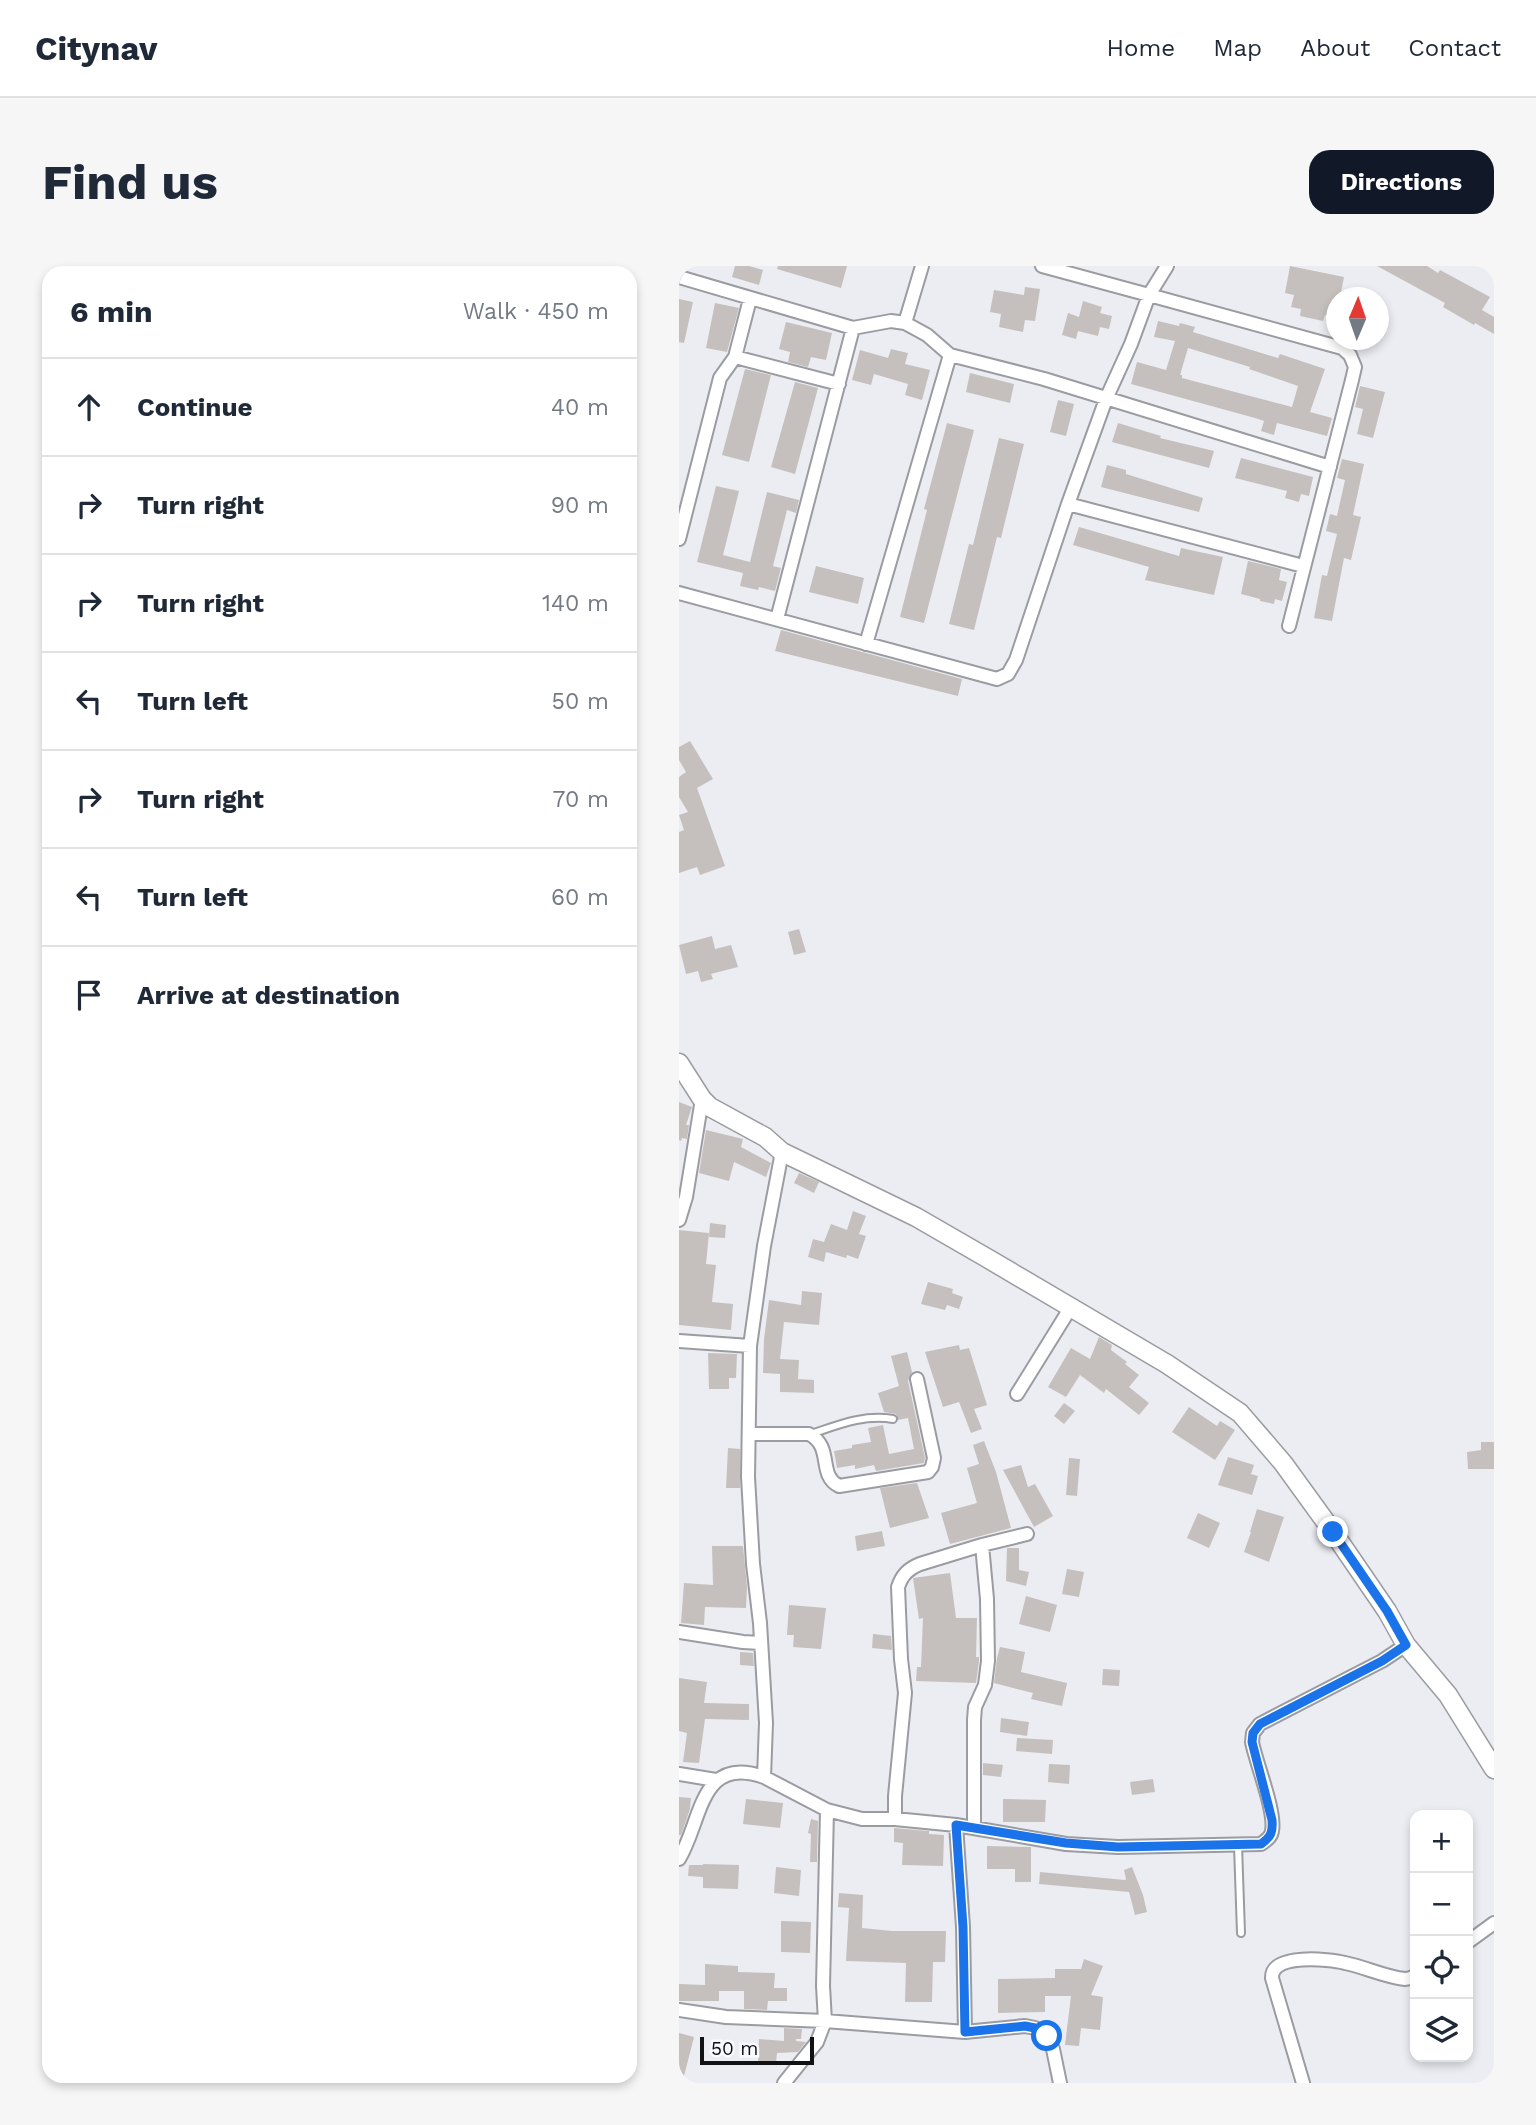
<!DOCTYPE html>
<meta charset="utf-8">
<style>
body{margin:0;font-family:"Work Sans",sans-serif;background:#f6f6f7;color:#1f2937}
.controls{position:absolute;right:21px;bottom:21px;display:grid;overflow:hidden;border-radius:14px;box-shadow:0 4px 10px #0003}
.controls button{width:63px;height:63px;display:grid;place-items:center;padding:0;border:0;border-bottom:2px solid #e0e1e3;background:#fff;color:#1f2937;font:35px sans-serif}
.compass{position:absolute;left:647px;top:21px;width:63px;height:63px;border-radius:50%;background:#fff;box-shadow:0 4px 10px #0003;rotate:2deg}
.scale{position:absolute;left:21px;bottom:18px;width:114px;box-sizing:border-box;padding-left:7px;border:4px solid #111214;border-top:0;font-size:19px;line-height:24px;white-space:nowrap;color:#111214;-webkit-text-stroke:5px #f9faff;paint-order:stroke}
.stop{position:absolute;width:21px;height:21px;margin:-16px;border:5px solid #1a73e8;border-radius:50%;background:#fff}
.stop.end{background:#1a73e8;border-color:#fff;box-shadow:0 2px 7px #0008}
.list{margin:0;padding:0;list-style:none}
h2{display:flex;justify-content:space-between;align-items:center;height:91px;margin:0;padding:0 28px;font-size:30px}
h2 small{font-size:23px;font-weight:400;color:#747a83}
.list li{display:grid;grid-template-columns:46px 1fr auto;gap:21px;align-items:center;box-sizing:border-box;height:98px;padding:0 28px;border-top:2px solid #e0e1e3}
.list b{display:block;font-size:26px;white-space:nowrap}
.list em{font-size:23px;font-style:normal;color:#747a83}
.icon{flex:none;width:38px;height:38px;fill:none;stroke:currentColor;stroke-width:2;stroke-linecap:round;stroke-linejoin:round}
.map{position:relative;flex:none;width:815px;height:1817px;overflow:hidden;border-radius:21px}
header{display:flex;align-items:center;gap:42px;box-sizing:border-box;height:98px;padding:0 35px;background:#fff;border-bottom:2px solid #e0e1e3}
header strong{font-size:33px}
nav{display:flex;gap:38px;margin-inline-start:auto;font-size:24px}
.intro{display:flex;align-items:center;justify-content:space-between;box-sizing:border-box;height:168px;padding:0 42px}
h1{margin:0;font-size:49px}
.button{padding:18px 32px;border-radius:21px;background:#111827;color:#fff;font-size:24px;font-weight:700}
main{display:flex;gap:42px;padding:0 42px}
aside{flex:1;background:#fff;border-radius:21px;box-shadow:0 4px 10px #0003}
.map>svg:first-child{display:block}
.building{fill:#c5c0bd;fill-rule:evenodd}
.lines{fill:none;stroke-linecap:round;stroke-linejoin:round}
.lane-casing{stroke:#9b9ca1;stroke-width:10}
.street-casing{stroke:#9b9ca1;stroke-width:16}
.secondary-casing{stroke:#9b9ca1;stroke-width:21}
.lane{stroke:#fff;stroke-width:6}
.street{stroke:#fff;stroke-width:12}
.secondary{stroke:#fff;stroke-width:18}
.route{stroke:#1a73e8;stroke-width:9}
</style>
<header>
<strong>Citynav</strong>
<nav><a>Home</a><a>Map</a><a>About</a><a>Contact</a></nav>
</header>
<div class="intro"><h1>Find us</h1><a class="button">Directions</a></div>
<main>
<aside>
<h2>6 min<small>Walk · 450 m</small></h2>
<ul class="list">
<li><svg class="icon" aria-label="ahead" viewBox="0 0 24 24"><path d="M12 20V5M6 11l6-6 6 6"/></svg><div><b>Continue</b></div><em>40 m</em></li>
<li><svg class="icon" aria-label="right" viewBox="0 0 24 24"><path d="M7 20v-9h11M14 6l5 5-5 5"/></svg><div><b>Turn right</b></div><em>90 m</em></li>
<li><svg class="icon" aria-label="right" viewBox="0 0 24 24"><path d="M7 20v-9h11M14 6l5 5-5 5"/></svg><div><b>Turn right</b></div><em>140 m</em></li>
<li><svg class="icon" aria-label="left" viewBox="0 0 24 24"><path d="M17 20v-9H6M10 6l-5 5 5 5"/></svg><div><b>Turn left</b></div><em>50 m</em></li>
<li><svg class="icon" aria-label="right" viewBox="0 0 24 24"><path d="M7 20v-9h11M14 6l5 5-5 5"/></svg><div><b>Turn right</b></div><em>70 m</em></li>
<li><svg class="icon" aria-label="left" viewBox="0 0 24 24"><path d="M17 20v-9H6M10 6l-5 5 5 5"/></svg><div><b>Turn left</b></div><em>60 m</em></li>
<li><svg class="icon" aria-label="arrive" viewBox="0 0 24 24"><path d="M6 21V4h12l-3 4 3 4H6"/></svg><div><b>Arrive at destination</b></div></li>
</ul>
</aside>
<div class="map">
<svg width="815" height="1817" viewBox="0 0 815 1817">
<rect width="100%" height="100%" fill="#ebedf2"/>
<path class="building" d="M56 0H70L84 4 80 19 53 11Z
M99 0H168L162 22 98 3Z
M611 0 665 11 661 32H657V52L646 49 644 55 621 50 622 43 612 41 615 29 606 27Z
M698 0H748L759 7 761 4 811 31 803 44 815 51V68L796 57 795 59 764 41 766 37Z
M346 21 361 23 356 55 346 54 344 66 320 61 322 48 311 46 315 24 345 29Z
M0 33 14 36 5 77 0 76Z
M404 35 423 41 421 47 433 50 430 63 421 61 419 70 399 65 397 73 383 69 389 47 400 51Z
M36 37 60 42 48 86 27 82Z
M479 55 500 60 501 57 516 61 514 66 599 92 601 88 646 103 631 146 653 152 648 170 598 157 595 169 582 165 585 155 576 152 452 118 458 96 487 104 496 75 475 71ZM509 82 571 101 570 103 619 120 613 141 503 112V109H501Z
M107 56 153 67 147 94 132 91 129 101 109 96 111 86 100 83Z
M212 83 229 87 226 98 251 104 243 134 226 129 229 118 195 108 192 119 173 114 181 84 209 92Z
M66 103 92 109 70 196 43 189Z
M291 107 335 118 331 137 287 126Z
M116 116 139 122 116 208 92 201Z
M681 120 706 126 694 172 678 168 684 143 676 141Z
M379 134 395 138 387 170 371 166Z
M268 157 295 164 245 357 221 351 248 244 245 243Z
M439 157 482 170 481 172 535 185 530 202 433 176Z
M320 172 345 178 322 272 318 271 295 364 270 358 290 278 294 279Z
M562 192 634 211 630 230 622 228 620 236 606 232 608 225 556 212Z
M663 193 685 198 674 249 682 251 672 294 665 292 653 355 635 352 643 309 648 310 658 268 647 265 651 248 658 250 666 214 658 212Z
M428 199 447 204V208L524 232 520 246 422 221Z
M37 220 60 225 44 289 71 296 88 226 120 234 117 247 108 244 94 300 102 302 96 325 80 321 79 324 61 320 64 307 18 296Z
M400 261 500 290 502 282 544 291 535 329 466 314 470 301 394 279Z
M569 295 602 303 600 314 608 316 603 335 596 333 595 338 581 335V333L562 328Z
M137 300 185 312 179 338 130 326Z
M102 364 283 413 279 430 96 385Z
M11 475 34 513 18 522 46 600 21 609 18 601 0 607V566L5 564 0 549 9 546 0 531V511L7 506 0 494V481Z
M120 663 127 686 115 689 109 666Z
M33 670 36 683 52 679 59 701 32 708 34 713 22 716 19 705 7 708 0 679Z
M0 836 13 841 7 859H10L8 873 3 872 2 875 0 874Z
M27 864 64 873 62 881 92 897 87 911 55 896 50 915 20 907Z
M120 907 140 916 135 927 115 917Z
M174 945 187 950 180 968 187 970 179 993 168 989 167 992 147 986 145 996 129 991 134 973 145 976 152 958 168 964Z
M31 957 47 959 46 972 30 971Z
M0 964 30 967 27 998 37 999 33 1036 54 1038 52 1064 0 1059Z
M249 1016 274 1023 273 1027 284 1031 280 1043 268 1039 266 1044 242 1038Z
M123 1025 143 1027 140 1059 105 1056 101 1093 120 1094 119 1113 135 1114V1127L101 1126V1108L84 1107 85 1073 90 1034 122 1039Z
M420 1071 433 1079 432 1084 448 1096 446 1098 460 1109 450 1121 470 1137 460 1149 427 1123 425 1127 401 1109 387 1131 369 1121 392 1082 411 1093Z
M280 1079 281 1084 290 1082 308 1139 295 1143 303 1163 292 1167 280 1136 264 1141 246 1086Z
M228 1086 233 1106 229 1115 246 1192 245 1197 197 1205 195 1199 176 1203V1199L158 1202 155 1185 173 1182V1179L192 1176 189 1162 204 1159 210 1188 235 1183 229 1152 219 1154 217 1148 205 1146 199 1127 220 1120 212 1090Z
M29 1087 58 1088 57 1112H50V1123H30Z
M385 1137 396 1145 385 1158 375 1150Z
M510 1141 538 1160 541 1155 556 1164 536 1194 493 1166Z
M305 1175 317 1206 332 1262 271 1278 262 1247 298 1237 288 1202 300 1198 294 1179Z
M802 1176H815V1203H789L788 1186 802 1184Z
M49 1182 61 1183V1222H47Z
M549 1191 575 1199 572 1208 579 1210 573 1229 539 1219Z
M390 1192 401 1193 398 1230 387 1229Z
M342 1199 349 1221 356 1218 374 1250 355 1261 324 1204Z
M238 1217 250 1252 211 1262 201 1222Z
M578 1243 605 1251 590 1296 565 1286 572 1266H571Z
M519 1247 541 1257 530 1282 508 1272Z
M203 1265 206 1280 178 1285 176 1270Z
M33 1280H64L68 1321 67 1342 26 1341 25 1359 2 1357 5 1317 34 1319Z
M328 1282H340V1304L350 1306 347 1320 327 1315Z
M388 1303 405 1306 400 1331 383 1328Z
M271 1307 277 1352H298L297 1391H300V1395L297 1417 237 1415 238 1401H242L244 1352 240 1353 234 1312Z
M347 1330 378 1339 371 1366 340 1358Z
M110 1339 147 1342 142 1383 114 1381 115 1369H108Z
M194 1368 212 1370 213 1384 193 1382Z
M321 1381 346 1386 342 1406 388 1417 383 1440 352 1433 354 1427 315 1417 318 1392Z
M61 1386 74 1387 75 1400 61 1399Z
M424 1403 441 1404 440 1420 423 1419Z
M0 1412 28 1416 25 1437 70 1438V1454L26 1453 20 1497 4 1496 8 1467 0 1465Z
M322 1452 350 1456 348 1470 321 1466Z
M338 1472 374 1474 373 1488 337 1485Z
M304 1497 324 1499 322 1511 304 1509Z
M370 1498 391 1499 390 1518 369 1516Z
M474 1513 476 1526 453 1529 451 1516Z
M0 1531 12 1532 11 1543 2 1569H0Z
M67 1533 104 1537 101 1562 64 1558Z
M324 1533 367 1534 366 1556H324Z
M132 1553 139 1555 138 1596H131L132 1568 129 1567Z
M215 1562 250 1565V1568L265 1569 264 1600 223 1599 224 1577 215 1576Z
M308 1580 352 1581V1616H336V1603H308Z
M24 1598 60 1599 59 1623 24 1622V1611L9 1610 10 1599H24Z
M97 1601 122 1604 120 1630 95 1627Z
M453 1601 464 1629 468 1646 456 1649 450 1626 360 1618 361 1606 446 1614 447 1613 445 1604Z
M160 1627 184 1629 183 1662 213 1665H267L266 1696H254L253 1736H226L227 1697 167 1695 170 1642 159 1641Z
M102 1655 132 1656 131 1687 102 1686Z
M405 1693 424 1700 412 1729 424 1731 421 1764 402 1762 400 1780 386 1779 392 1730H366V1746L319 1747V1713L376 1712V1703H402Z
M26 1698 59 1700V1706L96 1707 95 1722H108V1735H89L88 1744 65 1743V1725H40V1735H0V1718L26 1719Z
M105 1762 123 1763 122 1773H117V1775L127 1776 119 1786 98 1787 97 1797 79 1796 80 1773 105 1775Z
M0 1767 15 1771 4 1814H0Z"/>
<g class="lines">
<g class="lane-casing">
<path id="lane" d="M132 1168C159 1159 185 1148 214 1153
M559 1579 562 1667"/>
</g>
<g class="street-casing">
<path id="street" d="M488 0 470 29 663 82 671 89 676 101 673 114 610 360
M0 11 174 62 212 55 226 57 243 0
M271 89 365 113 651 201
M56 91 160 118
M389 238 624 300
M0 273 41 112 56 91 71 33
M0 327 318 413 329 408 337 394 389 238 427 133 452 78 470 29 363 0
M98 353 174 62
M187 378 271 89 248 69 226 57
M103 886 85 980 71 1080 69 1211 74 1298 81 1357 87 1457 85 1511 148 1544 183 1553H216L277 1559 387 1578 439 1581 582 1578C587 1574 592 1572 593 1565 597 1546 577 1497 573 1476L574 1467 581 1458 703 1395 727 1379
M0 954 7 931 23 833
M0 1075 71 1080
M338 1128 392 1041
M71 1168H130C155 1181 138 1209 160 1220L249 1206 253 1201 255 1192 238 1113
M0 1366 64 1376 82 1377
M0 1508 37 1514
M216 1553V1530L226 1427 222 1393 219 1321C223 1309 229 1303 241 1298L303 1279 348 1268
M277 1559 284 1661 286 1766
M295 1562V1454L296 1441 306 1419 309 1395 308 1333 303 1279
M0 1593C23 1556 20 1488 85 1511
M789 1676 815 1657
M0 1744 47 1751 146 1755 286 1766 346 1760 356 1762 367 1770 374 1783 381 1817
M105 1817 138 1776 146 1755 144 1720 148 1544
M624 1817 593 1712C592 1687 650 1693 666 1697 686 1701 706 1711 726 1713 731 1713 732 1712 736 1710"/>
</g>
<g class="secondary-casing">
<path id="secondary" d="M0 797 23 833 31 841 86 871 103 886 237 951 308 992 488 1098 561 1147 604 1197 654 1266 708 1345 727 1379 769 1429 815 1503"/>
</g>
<use href="#lane" class="lane"/>
<use href="#street" class="street"/>
<use href="#secondary" class="secondary"/>
</g>
<g class="lines">
<path class="route" d="M368 1770 356 1762 346 1760 286 1766 284 1661 277 1559 387 1577 439 1581 582 1578C592 1571 594 1566 593 1554L573 1476 574 1467 581 1458 703 1395 727 1379 708 1345 654 1266"/>
</g>
</svg>
<div class="controls">
<button>+</button>
<button>−</button>
<button><svg class="icon" aria-label="locate" viewBox="0 0 24 24"><circle cx="12" cy="12" r="6"/><path d="M12 2v4M12 18v4M2 12h4M18 12h4"/></svg></button>
<button><svg class="icon" aria-label="layers" viewBox="0 0 24 24"><path d="M12 4l9 5-9 5-9-5zM3 14l9 5 9-5"/></svg></button>
</div>
<svg class="compass" viewBox="-18 -18 36 36"><path d="M0-13l5 13h-10z" fill="#e53935"/><path d="M0 13l5-13h-10z" fill="#747a83"/></svg>
<div class="scale">50 m</div>
<div class="stop" style="left:368px;top:1770px"></div>
<div class="stop end" style="left:654px;top:1266px"></div>
</div>
</main>
